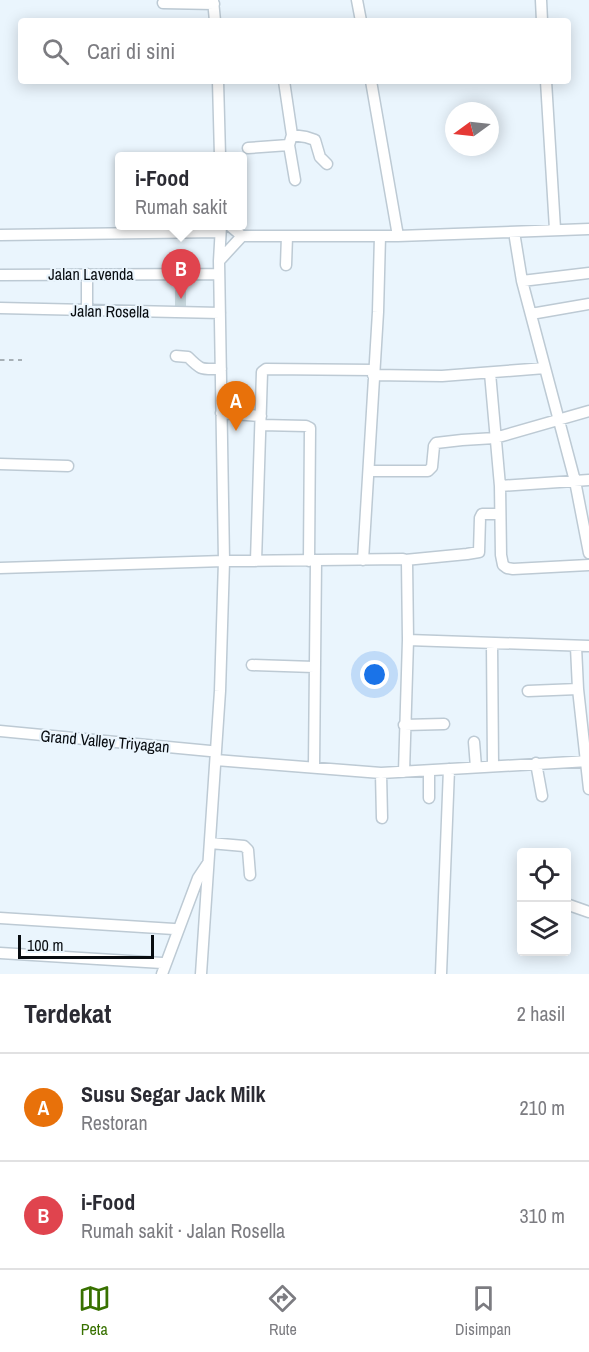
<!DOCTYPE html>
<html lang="id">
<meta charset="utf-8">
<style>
body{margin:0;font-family:"Archivo Narrow",sans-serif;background:#f7f7f7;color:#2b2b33}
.controls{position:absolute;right:18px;bottom:18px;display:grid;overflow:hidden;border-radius:6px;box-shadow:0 3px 15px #0003}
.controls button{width:54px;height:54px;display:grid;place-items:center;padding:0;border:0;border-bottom:2px solid #e1e1e2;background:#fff;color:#2b2b33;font:30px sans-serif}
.compass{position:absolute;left:445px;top:102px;width:54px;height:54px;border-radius:50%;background:#fff;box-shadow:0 3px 15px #0003;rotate:255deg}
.scale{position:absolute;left:18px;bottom:15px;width:136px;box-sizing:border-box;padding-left:6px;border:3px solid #080c10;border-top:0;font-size:16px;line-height:21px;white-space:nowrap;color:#080c10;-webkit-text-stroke:4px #eaf5fd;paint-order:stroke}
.you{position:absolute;left:375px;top:675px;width:21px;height:21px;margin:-15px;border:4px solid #fff;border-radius:50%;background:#1a73e8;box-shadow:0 0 0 9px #1a73e833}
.badge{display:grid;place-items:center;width:39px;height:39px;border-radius:50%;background:#387100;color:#fff;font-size:20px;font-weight:700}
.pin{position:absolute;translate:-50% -50px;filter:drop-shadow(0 2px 3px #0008)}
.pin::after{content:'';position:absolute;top:32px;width:21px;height:18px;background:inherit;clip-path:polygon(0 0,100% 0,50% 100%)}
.popup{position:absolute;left:115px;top:152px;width:132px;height:78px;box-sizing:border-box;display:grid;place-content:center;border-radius:6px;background:#fff;filter:drop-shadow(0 2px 4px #0005);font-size:20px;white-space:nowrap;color:#7c7c81}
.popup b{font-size:22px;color:#2b2b33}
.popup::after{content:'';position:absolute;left:50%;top:100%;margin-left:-12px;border:12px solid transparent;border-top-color:#fff}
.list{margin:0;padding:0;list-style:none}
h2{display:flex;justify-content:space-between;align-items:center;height:78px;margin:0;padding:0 24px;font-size:26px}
h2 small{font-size:20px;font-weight:400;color:#7c7c81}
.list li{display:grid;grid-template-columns:39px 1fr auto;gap:18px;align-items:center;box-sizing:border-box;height:108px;padding:0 24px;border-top:2px solid #e1e1e2}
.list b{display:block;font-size:22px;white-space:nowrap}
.list p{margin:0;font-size:20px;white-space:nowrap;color:#7c7c81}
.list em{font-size:20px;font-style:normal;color:#7c7c81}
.icon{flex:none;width:33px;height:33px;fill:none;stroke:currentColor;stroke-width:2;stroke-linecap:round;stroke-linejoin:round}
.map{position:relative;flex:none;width:589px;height:974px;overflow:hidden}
.search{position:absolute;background:#fff;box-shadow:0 3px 15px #0003;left:18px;right:18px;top:18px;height:66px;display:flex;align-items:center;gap:15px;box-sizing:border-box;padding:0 21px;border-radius:6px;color:#7c7c81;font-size:22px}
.sheet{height:294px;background:#fff}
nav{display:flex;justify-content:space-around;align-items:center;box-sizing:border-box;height:84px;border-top:2px solid #e1e1e2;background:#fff;font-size:16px;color:#7c7c81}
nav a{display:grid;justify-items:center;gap:3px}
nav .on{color:#387100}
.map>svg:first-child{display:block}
.building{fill:#c8d8de}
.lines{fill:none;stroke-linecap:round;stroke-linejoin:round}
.minor-casing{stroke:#bdcad4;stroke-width:13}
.path{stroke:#91999f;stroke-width:1.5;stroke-dasharray:4.5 4.5;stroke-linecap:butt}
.minor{stroke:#fff;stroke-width:10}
.labels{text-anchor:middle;stroke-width:4.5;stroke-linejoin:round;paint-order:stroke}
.street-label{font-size:16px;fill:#080c10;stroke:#eaf5fd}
</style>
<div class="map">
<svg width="589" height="974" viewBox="0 0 589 974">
<rect width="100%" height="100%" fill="#eaf5fd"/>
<path class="building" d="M175 290 186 291V307H175Z"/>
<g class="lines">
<g class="minor-casing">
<path id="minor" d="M213 0 215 21
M357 0 361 21
M541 0 542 21
M163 3 214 4
M218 81 220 156
M284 81 292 135 289 145 295 180
M371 81 398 236
M546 81 555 229
M292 135 306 137 315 140 320 157 327 164
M248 148 289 145
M230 226 242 236H398L589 229
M514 232 522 281 575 481 589 553
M0 235 220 232
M219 261 242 236
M286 265 287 236
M0 275 219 274
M522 281 589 273
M0 308 220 313
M87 310V274
M531 314 589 304
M176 356 188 357C202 371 201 369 221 369
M490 373 500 486 501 555 503 565 507 568 513 569 589 565
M373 375 442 376 545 368
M221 413 261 416
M261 425 306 426 310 428 309 561
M0 464 68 466
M369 471H428L432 467 434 446 436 443 462 440 495 438 589 411
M500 486 589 480
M363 560 378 312 380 236
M405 560 467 554 479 552 480 518 482 514H500
M256 561 262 372 266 369 374 370
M0 568 224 561 219 261 221 226
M408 640 589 646
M492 643 493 765
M576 647 578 689 589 789
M252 665 314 667
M528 691 578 689
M404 725 444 724
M0 731 210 751
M474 742 476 767
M216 760 381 773 589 761
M536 763 542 796
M314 767 316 561
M429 771V798
M381 773 382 818
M210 843 244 846 248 850 250 875
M569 905 589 912
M0 918 174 929
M0 953 162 963
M162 974 198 878 208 863
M201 974 220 691 224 561 403 559 407 561 408 640 404 772
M441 974 449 769"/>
</g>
<path class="path" d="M0 360H22"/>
<use href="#minor" class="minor"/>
</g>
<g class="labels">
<g class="street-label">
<text x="91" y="280">Jalan Lavenda</text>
<text transform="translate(110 311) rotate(1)" y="6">Jalan Rosella</text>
<text transform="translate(105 741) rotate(5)" y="6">Grand Valley Triyagan</text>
</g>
</g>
</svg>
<div class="controls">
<button><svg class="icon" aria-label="locate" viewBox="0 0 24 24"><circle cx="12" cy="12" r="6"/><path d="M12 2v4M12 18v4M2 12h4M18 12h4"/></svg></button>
<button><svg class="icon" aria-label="layers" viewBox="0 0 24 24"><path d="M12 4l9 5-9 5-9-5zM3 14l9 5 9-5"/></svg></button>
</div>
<svg class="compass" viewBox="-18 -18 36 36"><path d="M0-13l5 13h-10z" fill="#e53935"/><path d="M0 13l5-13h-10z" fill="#7c7c81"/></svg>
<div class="scale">100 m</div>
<div class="you"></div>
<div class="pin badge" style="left:236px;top:431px;background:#e8710a">A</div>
<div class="pin badge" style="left:181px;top:299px;background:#e0444e">B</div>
<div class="popup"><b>i-Food</b>Rumah sakit</div>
<div class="search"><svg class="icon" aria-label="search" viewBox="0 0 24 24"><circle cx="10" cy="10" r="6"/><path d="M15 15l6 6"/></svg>Cari di sini</div>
</div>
<section class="sheet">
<h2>Terdekat<small>2 hasil</small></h2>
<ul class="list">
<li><span class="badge" style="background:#e8710a">A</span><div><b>Susu Segar Jack Milk</b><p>Restoran</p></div><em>210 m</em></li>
<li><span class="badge" style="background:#e0444e">B</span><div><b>i-Food</b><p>Rumah sakit · Jalan Rosella</p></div><em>310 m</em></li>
</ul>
</section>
<nav>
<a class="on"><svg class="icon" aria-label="map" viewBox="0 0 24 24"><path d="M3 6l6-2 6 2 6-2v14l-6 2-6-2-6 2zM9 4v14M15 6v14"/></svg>Peta</a>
<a><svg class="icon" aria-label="directions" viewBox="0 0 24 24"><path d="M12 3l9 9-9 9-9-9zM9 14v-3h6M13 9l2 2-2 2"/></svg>Rute</a>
<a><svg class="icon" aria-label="saved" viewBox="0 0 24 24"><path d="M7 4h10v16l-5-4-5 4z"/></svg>Disimpan</a>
</nav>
